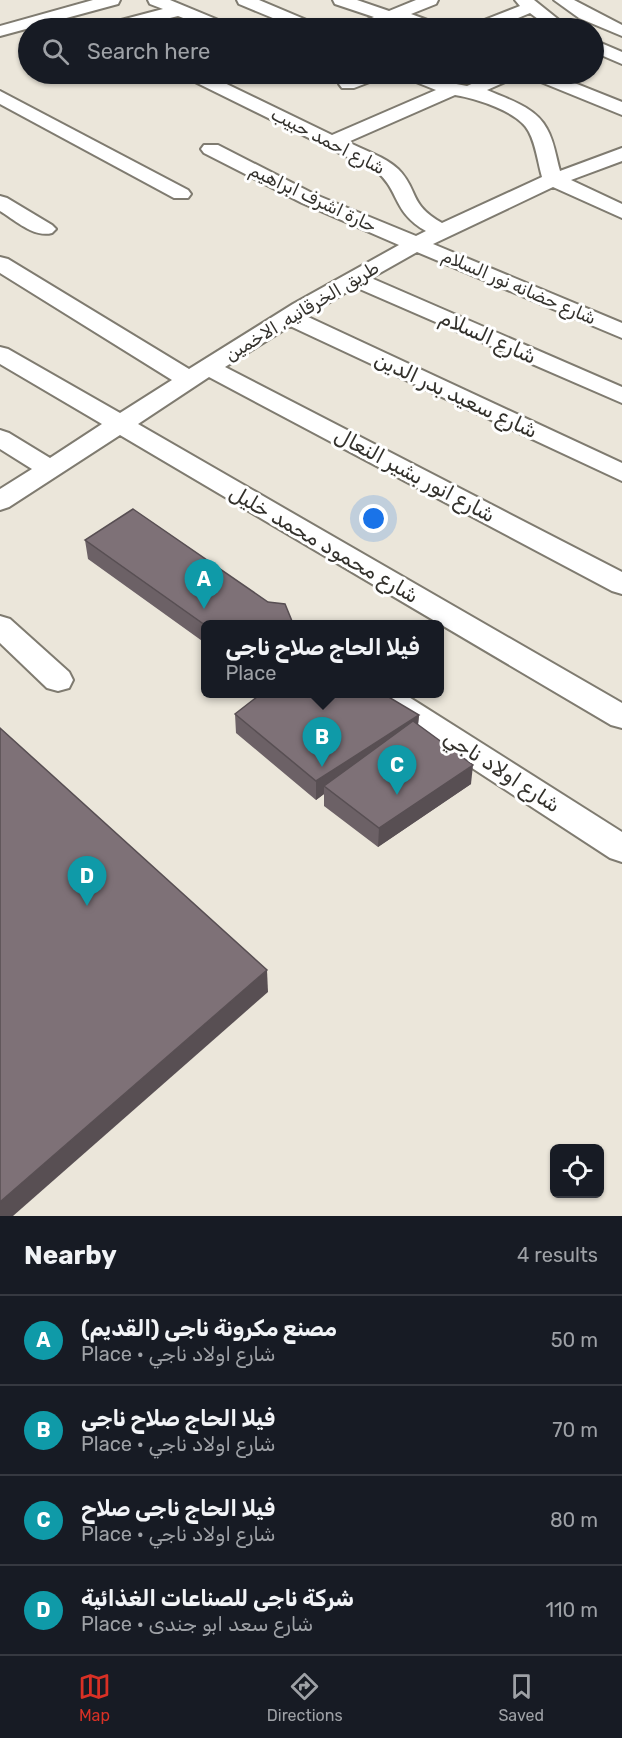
<!DOCTYPE html>
<html lang="en">
<head>
<meta charset="utf-8">
<style>
	body { margin:0; font-family:Rubik,"Noto Sans Arabic",sans-serif; background:#20242c; color:#f1f3f6 }
	.controls { position:absolute; right:18px; bottom:18px; display:grid; overflow:hidden; border-radius:9px; box-shadow:0 2px 4px #0004 }
	.controls button { width:54px; height:54px; display:grid; place-items:center; padding:0; border:0; border-bottom:2px solid #363941; background:#171b24; color:#f1f3f6; font:30px sans-serif }
	.you { position:absolute; left:374px; top:519px; width:21px; height:21px; margin:-15px; border:4px solid #fff; border-radius:50%; background:#1a73e8; box-shadow:0 0 0 9px #1a73e833 }
	.badge { display:grid; place-items:center; width:39px; height:39px; border-radius:50%; background:#d93025; color:#fff; font-size:20px; font-weight:700 }
	.pin { position:absolute; translate:-50% -50px; filter:drop-shadow(0 2px 3px #0008) }
	.pin::after { content:''; position:absolute; top:32px; width:21px; height:18px; background:inherit; clip-path:polygon(0 0,100% 0,50% 100%) }
	.popup { position:absolute; left:201px; top:620px; width:243px; height:78px; box-sizing:border-box; display:grid; place-content:center; border-radius:9px; background:#171b24; filter:drop-shadow(0 2px 4px #0005); font-size:20px; white-space:nowrap; color:#9ea1a6 }
	.popup b { font-size:22px; color:#f1f3f6 }
	.popup::after { content:''; position:absolute; left:50%; top:100%; margin-left:-12px; border:12px solid transparent; border-top-color:#171b24 }
	.list { margin:0; padding:0; list-style:none }
	h2 { display:flex; justify-content:space-between; align-items:center; height:78px; margin:0; padding:0 24px; font-size:26px }
	h2 small { font-size:20px; font-weight:400; color:#9ea1a6 }
	.list li { display:grid; grid-template-columns:39px 1fr auto; gap:18px; align-items:center; box-sizing:border-box; height:90px; padding:0 24px; border-top:2px solid #363941 }
	.list b { display:block; font-size:22px; white-space:nowrap }
	.list p { margin:0; font-size:20px; white-space:nowrap; color:#9ea1a6 }
	.list em { font-size:20px; font-style:normal; color:#9ea1a6 }
	.icon { flex:none; width:33px; height:33px; fill:none; stroke:currentColor; stroke-width:2; stroke-linecap:round; stroke-linejoin:round }
	.map { position:relative; flex:none; width:622px; height:1216px; overflow:hidden }
	.search { position:absolute; background:#171b24; box-shadow:0 2px 4px #0004; left:18px; right:18px; top:18px; height:66px; display:flex; align-items:center; gap:15px; box-sizing:border-box; padding:0 21px; border-radius:33px; color:#9ea1a6; font-size:22px }
	.sheet { height:438px; background:#171b24 }
	nav { display:flex; justify-content:space-around; align-items:center; box-sizing:border-box; height:84px; border-top:2px solid #363941; background:#171b24; font-size:16px; color:#9ea1a6 }
	nav a { display:grid; justify-items:center; gap:3px }
	nav .on { color:#d93025 }
	.map>svg:first-child { display:block }
	.lines { fill:none; stroke-linecap:round; stroke-linejoin:round }
	.street-casing { stroke:#7f7b70; stroke-width:4 }
	.street { fill:#fff; fill-rule:evenodd }
	.wall { fill:#6c6166 }
	.shaded-wall { fill:#584f53 }
	.building { fill:#7e7177; stroke:#584f53; stroke-width:1.5 }
	.labels { text-anchor:middle; stroke-width:6; stroke-linejoin:round; paint-order:stroke }
	.far-street-label { font-size:18px; fill:#33312c; stroke:#fff }
	.street-label { font-size:21px; fill:#33312c; stroke:#fff }
</style>
</head>
<body>
<div class="map">
<svg width="622" height="1216" viewBox="0 0 622 1216">
	<rect width="100%" height="100%" fill="#ebe6da"/>
	<g class="lines">
		<g class="street-casing">
			<g id="street">
				<path d="M93,0H120L118,4L0,36V26Z"/>
				<path d="M148,0H170L228,24L231,28H209L178,16L130,28H103L106,24L163,9L150,4Z"/>
				<path d="M237,0H259L316,24L319,28H297L239,4Z"/>
				<path d="M333,0H357L389,11L416,0H438L436,4L411,14L438,24L441,28H418L397,20L377,28H355L357,24L374,17L335,4Z"/>
				<path d="M515,0H534L569,28H550L530,13L494,28H471L474,24L520,6Z"/>
				<path d="M554,0H574L622,25V36L579,18Z"/>
				<path d="M594,40L622,52V64L594,52Z"/>
				<path d="M184,74H206L332,135L436,90L406,78L403,74H427L451,83L467,86L494,74H517L514,78L487,90C507,99 536,107 547,129C554,141 556,157 560,171L622,148V161L571,180L622,204V218L553,187L433,244L622,323V338L417,252L371,278L622,387V403L355,287L306,316L622,463V481L290,326L225,367L622,572V594L612,591L209,377L138,424L622,703V728L611,725L120,435L9,507L0,510V489L32,469L0,449V430L9,433L50,458L102,424L0,364V347L8,349L120,413L172,380L0,273V257L8,259L189,369L293,304L399,245L302,203L204,153L201,149L204,145H218L316,195L416,236L426,231C392,212 400,190 376,171L187,78ZM455,95C475,98 520,112 529,132C536,145 538,163 542,177L442,223C408,204 419,190 398,169C385,157 364,150 348,142Z"/>
				<path d="M359,74H383L380,78L354,88H342L339,84L342,80Z"/>
				<path d="M528,74H552L622,102V115L531,78Z"/>
				<path d="M0,91L188,190L191,194L188,198H174L0,104Z"/>
				<path d="M0,196L7,198L52,225L56,229L52,233C34,238 15,220 0,211Z"/>
				<path d="M0,616L10,619L69,672L73,680L69,688L58,691L47,688L0,643Z"/>
				<path d="M367,694H404L622,832V862L610,858L371,702Z"/>
			</g>
		</g>
		<use href="#street" class="street"/>
	</g>
	<g class="wall">
		<path d="M85,540L292,621L312,624H205V643L88,559Z"/>
		<path d="M386,696L419,715L418,725L471,784L378,847L324,806V794L316,800L236,733L235,714Z"/>
	</g>
	<g class="shaded-wall">
		<path d="M419,715L417,734L324,786V794L316,800V781Z"/>
		<path d="M473,765L471,784L378,847L379,828Z"/>
		<path d="M267,970L268,992L13,1216H0V1202Z"/>
	</g>
	<g class="building">
		<path d="M133,509L268,602L285,604L292,621H312L305,624L205,625L85,540Z"/>
		<path d="M262,693H382L419,715L316,781L235,714Z"/>
		<path d="M413,721L473,765L379,828L324,786Z"/>
		<path d="M0,728L267,970L0,1202Z"/>
	</g>
	<g class="labels">
		<g class="far-street-label">
			<text transform="translate(328 141) rotate(27)" y="6">شارع احمد حبيب</text>
			<text transform="translate(313 198) rotate(25)" y="6">حارة اشرف ابراهيم</text>
			<text transform="translate(519 287) rotate(23)" y="6">شارع حضانه نور السلام</text>
			<text transform="translate(302 311) rotate(-31)" y="6">طريق الخرقانيه, الاخمين</text>
		</g>
		<g class="street-label">
			<text transform="translate(488 337) rotate(24)" y="7">شارع السلام</text>
			<text transform="translate(456 395) rotate(25)" y="7">شارع سعيد بدر الدين</text>
			<text transform="translate(415 475) rotate(28)" y="7">شارع انور بشير النعال</text>
			<text transform="translate(324 544) rotate(30)" y="7">شارع محمود محمد خليل</text>
			<text transform="translate(502 771) rotate(33)" y="7">شارع اولاد ناجي</text>
		</g>
	</g>
</svg>
<div class="controls">
<button><svg class="icon" aria-label="locate" viewBox="0 0 24 24"><circle cx="12" cy="12" r="6"/><path d="M12 2v4M12 18v4M2 12h4M18 12h4"/></svg></button>
</div>
<div class="you"></div>
<div class="pin badge" style="left:204px;top:609px;background:#0f9aa8">A</div>
<div class="pin badge" style="left:322px;top:767px;background:#0f9aa8">B</div>
<div class="popup"><b>فيلا الحاج صلاح ناجى</b>Place</div>
<div class="pin badge" style="left:397px;top:795px;background:#0f9aa8">C</div>
<div class="pin badge" style="left:87px;top:906px;background:#0f9aa8">D</div>
<div class="search"><svg class="icon" aria-label="search" viewBox="0 0 24 24"><circle cx="10" cy="10" r="6"/><path d="M15 15l6 6"/></svg>Search here</div>
</div>
<section class="sheet">
<h2>Nearby<small>4 results</small></h2>
<ul class="list">
<li><span class="badge" style="background:#0f9aa8">A</span><div><b>مصنع مكرونة ناجى (القديم)</b><p>Place · شارع اولاد ناجي</p></div><em>50 m</em></li>
<li><span class="badge" style="background:#0f9aa8">B</span><div><b>فيلا الحاج صلاح ناجى</b><p>Place · شارع اولاد ناجي</p></div><em>70 m</em></li>
<li><span class="badge" style="background:#0f9aa8">C</span><div><b>فيلا الحاج ناجى صلاح</b><p>Place · شارع اولاد ناجي</p></div><em>80 m</em></li>
<li><span class="badge" style="background:#0f9aa8">D</span><div><b>شركة ناجى للصناعات الغذائية</b><p>Place · شارع سعد ابو جندى</p></div><em>110 m</em></li>
</ul>
</section>
<nav>
<a class="on"><svg class="icon" aria-label="map" viewBox="0 0 24 24"><path d="M3 6l6-2 6 2 6-2v14l-6 2-6-2-6 2zM9 4v14M15 6v14"/></svg>Map</a>
<a><svg class="icon" aria-label="directions" viewBox="0 0 24 24"><path d="M12 3l9 9-9 9-9-9zM9 14v-3h6M13 9l2 2-2 2"/></svg>Directions</a>
<a><svg class="icon" aria-label="saved" viewBox="0 0 24 24"><path d="M7 4h10v16l-5-4-5 4z"/></svg>Saved</a>
</nav>
</body>
</html>
